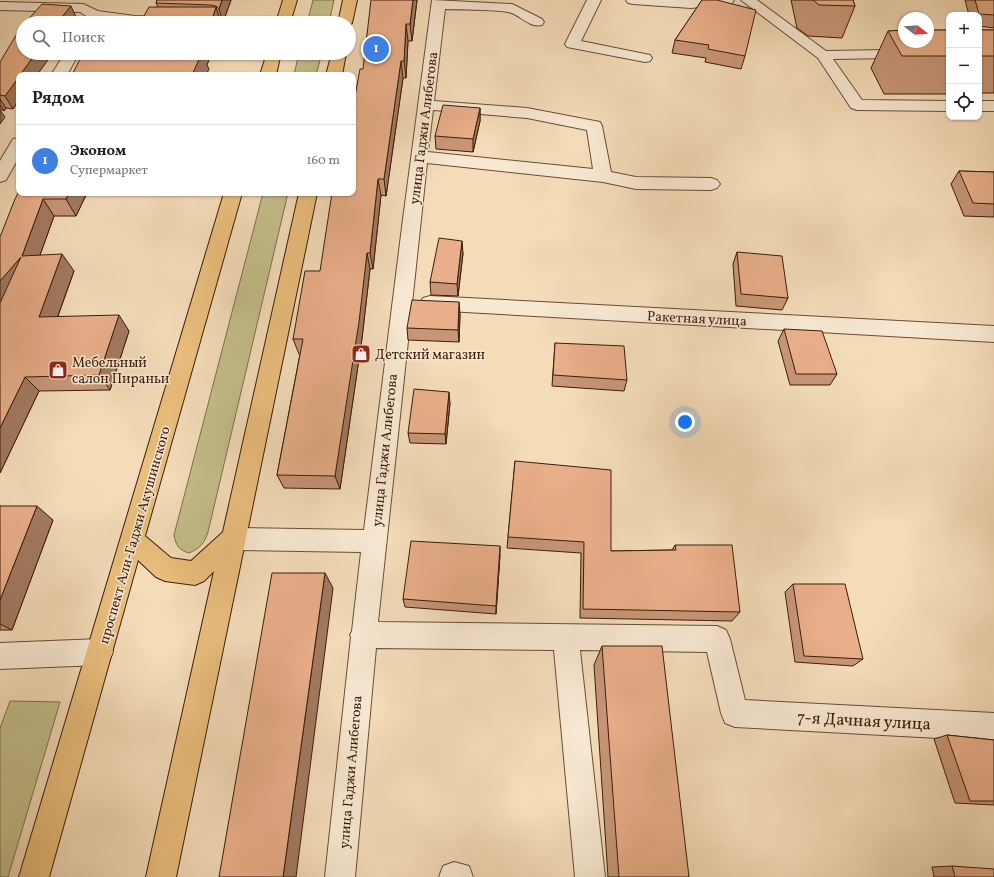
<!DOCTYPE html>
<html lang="ru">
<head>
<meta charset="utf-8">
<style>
	body { margin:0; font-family:Vollkorn,serif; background:#f2f2f2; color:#202124 }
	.controls { position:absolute; right:12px; top:12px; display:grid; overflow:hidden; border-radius:8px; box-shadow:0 1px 3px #0004 }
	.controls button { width:36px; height:36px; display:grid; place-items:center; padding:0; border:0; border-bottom:1px solid #e0e0e0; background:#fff; color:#202124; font:20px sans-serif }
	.compass { position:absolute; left:898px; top:12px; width:36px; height:36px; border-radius:50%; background:#fff; box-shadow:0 1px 3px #0004; rotate:107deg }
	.you { position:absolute; left:685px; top:422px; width:14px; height:14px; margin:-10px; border:3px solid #fff; border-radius:50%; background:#1a73e8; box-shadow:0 0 0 6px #1a73e833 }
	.badge { display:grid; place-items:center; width:26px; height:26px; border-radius:50%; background:#8f2418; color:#fff; font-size:13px; font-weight:700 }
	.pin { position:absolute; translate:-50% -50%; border:2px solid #fff; box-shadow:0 1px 4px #0006 }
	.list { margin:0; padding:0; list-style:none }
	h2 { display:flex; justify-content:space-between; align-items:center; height:52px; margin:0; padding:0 16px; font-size:17px }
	h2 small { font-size:13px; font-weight:400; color:#757577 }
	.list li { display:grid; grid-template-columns:26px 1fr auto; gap:12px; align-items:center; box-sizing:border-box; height:72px; padding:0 16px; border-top:1px solid #e0e0e0 }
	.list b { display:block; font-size:15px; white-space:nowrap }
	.list p { margin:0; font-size:13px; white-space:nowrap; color:#757577 }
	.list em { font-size:13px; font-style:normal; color:#757577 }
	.icon { flex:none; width:22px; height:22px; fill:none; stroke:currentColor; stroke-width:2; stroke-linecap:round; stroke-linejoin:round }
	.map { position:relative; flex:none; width:994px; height:877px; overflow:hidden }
	.search { position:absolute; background:#fff; box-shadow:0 1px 3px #0004; left:16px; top:16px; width:340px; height:44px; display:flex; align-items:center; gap:10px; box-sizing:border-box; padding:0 14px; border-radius:22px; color:#757577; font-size:15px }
	.panel { position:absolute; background:#fff; box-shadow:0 1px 3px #0004; left:16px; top:72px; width:340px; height:124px; border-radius:8px }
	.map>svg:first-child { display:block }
	.green { fill:#c3be8a; stroke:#7e6e4a }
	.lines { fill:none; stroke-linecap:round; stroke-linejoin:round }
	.minor-casing { stroke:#684d36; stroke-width:2 }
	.major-casing { stroke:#3a1d0b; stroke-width:2 }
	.minor { fill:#f8e8d2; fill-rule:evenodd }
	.major { fill:#eabe7c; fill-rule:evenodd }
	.wall { fill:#c89677; stroke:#3a1d0b }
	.shaded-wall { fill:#a37a61; stroke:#3a1d0b }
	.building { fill:#e9af8a; stroke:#3a1d0b }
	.labels { text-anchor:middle; stroke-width:3; stroke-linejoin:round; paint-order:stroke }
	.street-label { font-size:14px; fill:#3a1d0b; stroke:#f8e8d2 }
	.poi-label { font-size:14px; fill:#3a1d0b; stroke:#f8e8d2; text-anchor:start }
	.near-street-label { font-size:17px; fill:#3a1d0b; stroke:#f8e8d2 }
</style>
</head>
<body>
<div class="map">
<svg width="994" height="877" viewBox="0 0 994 877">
	<rect width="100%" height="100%" fill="#f4dcb9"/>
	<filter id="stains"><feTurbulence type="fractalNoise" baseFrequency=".005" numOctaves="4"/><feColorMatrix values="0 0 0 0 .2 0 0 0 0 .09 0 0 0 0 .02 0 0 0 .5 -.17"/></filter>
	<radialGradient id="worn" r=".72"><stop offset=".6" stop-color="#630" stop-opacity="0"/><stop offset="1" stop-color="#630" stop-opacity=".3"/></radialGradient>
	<g class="green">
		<path d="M313,0H334L329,23H307Z"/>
		<path d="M299,53H322L316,75H294Z"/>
		<path d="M263,193H288L208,532C204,544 200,548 189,553C179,550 176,546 174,535Z"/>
		<path d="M10,701L60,702L8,877H0V728Z"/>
	</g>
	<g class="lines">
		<g class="minor-casing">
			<g id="minor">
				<path d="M432,0L512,4L542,19L544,22L542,25C528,28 520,14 508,12C490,9 463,10 445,9L434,101L527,108L600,122L602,126L611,172L636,177L711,178L717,180L720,184L717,188L711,190L636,189L603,182L427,163L378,622L717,626L726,630L730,639L745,700L994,713V741L735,727L725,723L721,713L707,652L580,650L605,877H575L554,650L376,648L355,877H325L351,637L350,635L352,631L361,552L233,550L225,547L221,539L225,531L233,528L364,530L403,219ZM433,110L527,118L587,130L593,169L428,152Z"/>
				<path d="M587,0H601L581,41L650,55L652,58L650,61L645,62L567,47L565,44Z"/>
				<path d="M626,0H734L732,3L727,4L691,8L633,4L628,3Z"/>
				<path d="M741,0H757L826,51L949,49V57L833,59L862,100L949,101V111L857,110L851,108L818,58Z"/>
				<path d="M0,2L83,4L98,11L135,16L215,19L220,20L222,23H125L98,20L96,23H82L86,16L80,12L0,10Z"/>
				<path d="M65,53H79L67,75H51Z"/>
				<rect x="979" y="101" width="15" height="10"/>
				<path d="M19,138V157L6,180L0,182V161L13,139Z"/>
				<path d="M430,296L994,326V342L430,310L423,308L420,303L423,298Z"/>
				<path d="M100,639L109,643L113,652L109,661L100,665L0,669V643Z"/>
				<path d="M454,862L469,866L473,877H439L443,866Z"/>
			</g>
		</g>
		<g class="major-casing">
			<g id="major">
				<path d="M283,0H297L290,23H276Z"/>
				<path d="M343,0H357L352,23L349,26V23H338Z"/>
				<path d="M267,53H281L276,75H260Z"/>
				<path d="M332,53H346L342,75H326Z"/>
				<path d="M224,193H242L145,536L171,558L191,561L223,532L299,193H317L176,877H146L214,571L204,581L195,585L165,581L156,577L138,560L49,877H19Z"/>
			</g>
		</g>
		<use href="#minor" class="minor"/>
		<use href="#major" class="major"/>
	</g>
	<g class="wall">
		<path d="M157,0H231L223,22L220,18L221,23H140L158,7L156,3Z"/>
		<path d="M417,0L412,41H408L406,78H403L386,196L381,195L373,269H370L362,338L340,489L284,488L277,475L300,354H299L293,339L320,271L353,193L363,69Z"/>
		<path d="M702,0L745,56L741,69L705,62L706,58L672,53L675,40Z"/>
		<path d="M791,0H853L855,6L842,38L808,36L797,28Z"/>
		<path d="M965,0H994V28L979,26V15H969Z"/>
		<path d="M949,30V94H884L871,68L888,31Z"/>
		<rect x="979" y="30" width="15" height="63"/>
		<path d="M0,62L19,75V100L13,109L6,108L4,111L0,109Z"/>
		<path d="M480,108V121L473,152L436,149L435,136Z"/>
		<path d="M959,171L994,172V217L964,216L951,184Z"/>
		<path d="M19,191L87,193L76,216H54L40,255L74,271L58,316L129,331L110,390L39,391L0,473Z"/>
		<path d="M737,252L788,298L782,310L736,306L733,264Z"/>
		<path d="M463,253L458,296L431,295L430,282Z"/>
		<path d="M460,314L459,342L408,340L407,328Z"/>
		<path d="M784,329L837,374L830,385H790L778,341Z"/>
		<path d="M555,343L627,380L624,391L552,386Z"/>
		<path d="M450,403L446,444L410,443L408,433Z"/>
		<path d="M515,461L611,551L672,550L675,545L740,612L732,621L580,618L581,553L507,548L508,537Z"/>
		<path d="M0,506L53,520L12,630H0Z"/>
		<path d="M500,555L496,614L405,607L403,599Z"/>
		<path d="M793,584L863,659L853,666L795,662L785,592Z"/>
		<path d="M602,646L689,877H608L594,665Z"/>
		<path d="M947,735L994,740V805L955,803L934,739Z"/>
		<path d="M952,866L994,877H934L932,867Z"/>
	</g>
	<g class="shaded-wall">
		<path d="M222,0H231L223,22L219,9Z"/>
		<path d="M413,0H417L412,41L410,24Z"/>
		<path d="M71,6L77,19L74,23H57Z"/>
		<path d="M216,7L221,23H211Z"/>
		<path d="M406,24L408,41L406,78L404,61Z"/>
		<path d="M36,53H53L37,75H20Z"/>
		<path d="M200,53H212L207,65L209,69L206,75H192Z"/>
		<path d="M401,61L403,78L386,196L384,179Z"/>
		<path d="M19,77V100L13,109L5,96Z"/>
		<path d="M0,99L6,108L4,111L0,105Z"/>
		<path d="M480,108V121L473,152V139Z"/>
		<path d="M0,110L5,117L0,124Z"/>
		<path d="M378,179L381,195L373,269L370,253Z"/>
		<path d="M69,193H87L76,216L66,199Z"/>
		<path d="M43,199L54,216L34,272L22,256Z"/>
		<path d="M462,241L463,253L458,296L457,284Z"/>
		<path d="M367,253L370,269L362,338L340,489L335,476Z"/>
		<path d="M62,254L74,271L52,332L39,317Z"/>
		<path d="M21,257L0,313V281Z"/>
		<path d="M459,302L460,314L459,342L458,330Z"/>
		<path d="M119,315L129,331L110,390L99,375Z"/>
		<path d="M25,377L39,391L0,473V428Z"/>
		<path d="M449,392L450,403L446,444L445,434Z"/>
		<path d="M37,506L53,520L12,630L0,624V600Z"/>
		<path d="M500,546V555L496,614V606Z"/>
		<path d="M325,573L333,588L296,877H283Z"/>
	</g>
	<g class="building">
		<path d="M157,0H222L219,9L216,6L211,5L156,3Z"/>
		<path d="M371,0H413L410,24H406L404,61H401L384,179H378L370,253H367L359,322L335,476L277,475L303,339H293L305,271H320L332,193H353V107L360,69H363Z"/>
		<path d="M702,0H717L756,10L745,56L708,49L709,45L675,40Z"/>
		<path d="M813,0H853L855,6L819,5Z"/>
		<path d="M975,0H994V15L979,14Z"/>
		<path d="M42,4L71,6L57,23H25Z"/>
		<path d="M149,7H216L211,23H140Z"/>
		<path d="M23,26V53H36L20,75H19V77L5,96L0,95V62L18,32Z"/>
		<path d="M904,30V42H928V30H949V56H902L888,31Z"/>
		<rect x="979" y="30" width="15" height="26"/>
		<path d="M83,53H202L192,75H72Z"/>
		<path d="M443,105L480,108L473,139L435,136Z"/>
		<path d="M959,171L994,172V204L973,203Z"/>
		<path d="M19,191V193H69L66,199H43L22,256L62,254L39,317L119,315L99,375L25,377L0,428V303L21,257L0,281V237L15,199Z"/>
		<path d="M439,238L462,241L457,284L430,282Z"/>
		<path d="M737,252L782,256L788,298L741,294Z"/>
		<path d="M412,300L459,302L458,330L407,328Z"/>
		<path d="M784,329L822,331L837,374H796Z"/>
		<path d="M555,343L624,346L627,380L553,375Z"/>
		<path d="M414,389L449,392L445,434L408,433Z"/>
		<path d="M515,461L611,470V551L676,550L675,545H732L740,612L583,609L584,542L508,537Z"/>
		<path d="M0,506H37L0,600Z"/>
		<path d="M411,541L500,546L496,606L403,599Z"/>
		<path d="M272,573H325L283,877H219Z"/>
		<path d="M793,584H845L863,659L804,656Z"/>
		<path d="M602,646H662L689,877H619Z"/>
		<path d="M947,735L994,740V801H970Z"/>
		<path d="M952,866L994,869V877H955Z"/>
	</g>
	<defs>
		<g id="shop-square" transform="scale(1)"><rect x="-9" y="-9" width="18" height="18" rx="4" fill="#8f2418" stroke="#f8e8d2"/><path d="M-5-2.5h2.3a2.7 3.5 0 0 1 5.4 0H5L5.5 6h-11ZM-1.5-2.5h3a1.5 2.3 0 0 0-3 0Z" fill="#fff"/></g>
	</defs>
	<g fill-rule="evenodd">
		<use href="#shop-square" x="361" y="354"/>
		<use href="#shop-square" x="58" y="370"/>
	</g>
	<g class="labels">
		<g class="street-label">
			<text transform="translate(423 128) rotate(-83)" y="5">улица Гаджи Алибегова</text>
			<text transform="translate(697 318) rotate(3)" y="5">Ракетная улица</text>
			<text transform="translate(384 450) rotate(-84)" y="5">улица Гаджи Алибегова</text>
			<text transform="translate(134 535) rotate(-74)" y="5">проспект Али-Гаджи Акушинского</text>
			<text transform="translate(350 772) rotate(-85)" y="5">улица Гаджи Алибегова</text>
		</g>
		<g class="poi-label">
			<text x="375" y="359">Детский магазин</text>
			<text x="72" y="367">Мебельный<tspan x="72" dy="16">салон Пираньи</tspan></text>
		</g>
		<g class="near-street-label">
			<text transform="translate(864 720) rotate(3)" y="6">7-я Дачная улица</text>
		</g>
	</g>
	<rect width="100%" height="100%" filter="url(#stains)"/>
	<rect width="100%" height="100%" fill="url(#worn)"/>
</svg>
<div class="controls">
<button>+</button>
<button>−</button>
<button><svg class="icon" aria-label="locate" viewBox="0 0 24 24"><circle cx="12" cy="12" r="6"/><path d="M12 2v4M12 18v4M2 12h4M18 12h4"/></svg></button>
</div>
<svg class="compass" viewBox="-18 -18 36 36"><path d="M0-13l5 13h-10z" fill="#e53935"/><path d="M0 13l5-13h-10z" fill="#757577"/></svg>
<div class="you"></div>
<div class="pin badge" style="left:376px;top:49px;background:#3f7fe0">1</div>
<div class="search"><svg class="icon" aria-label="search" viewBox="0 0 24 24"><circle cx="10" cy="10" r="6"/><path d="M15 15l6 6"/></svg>Поиск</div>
<section class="panel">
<h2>Рядом<small></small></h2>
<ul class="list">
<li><span class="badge" style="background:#3f7fe0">1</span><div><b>Эконом</b><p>Супермаркет</p></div><em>160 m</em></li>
</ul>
</section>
</div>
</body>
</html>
